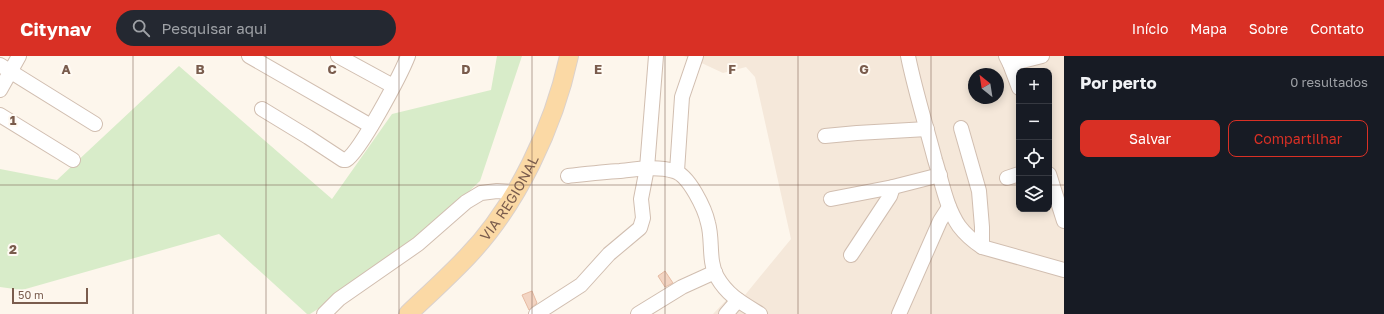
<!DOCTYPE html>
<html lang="pt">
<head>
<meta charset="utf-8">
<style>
	body { margin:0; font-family:"Golos Text",sans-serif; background:#242831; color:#f1f3f6 }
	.controls { position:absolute; right:12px; top:12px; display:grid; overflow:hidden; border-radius:8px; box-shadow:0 2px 10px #0003 }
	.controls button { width:36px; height:36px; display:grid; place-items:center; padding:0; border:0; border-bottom:1px solid #363941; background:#171b24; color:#f1f3f6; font:20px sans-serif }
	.compass { position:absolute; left:968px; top:12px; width:36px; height:36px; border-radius:50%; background:#171b24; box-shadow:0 2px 10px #0003; rotate:330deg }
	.scale { position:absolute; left:12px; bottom:10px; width:76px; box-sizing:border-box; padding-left:4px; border:2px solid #7a5c4d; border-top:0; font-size:11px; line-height:14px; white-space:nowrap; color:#7a5c4d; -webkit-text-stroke:3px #fffaf3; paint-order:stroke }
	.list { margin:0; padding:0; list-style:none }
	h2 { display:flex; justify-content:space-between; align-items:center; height:52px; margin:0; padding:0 16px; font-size:17px }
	h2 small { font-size:13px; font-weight:400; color:#9ea1a6 }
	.actions { display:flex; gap:8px; padding:12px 16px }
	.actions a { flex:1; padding:9px 0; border:1px solid #d93025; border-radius:8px; text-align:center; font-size:14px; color:#d93025 }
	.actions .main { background:#d93025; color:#fff }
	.icon { flex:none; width:22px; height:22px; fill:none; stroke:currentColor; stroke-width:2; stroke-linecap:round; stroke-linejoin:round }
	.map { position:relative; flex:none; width:1064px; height:258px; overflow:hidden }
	header { display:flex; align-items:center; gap:24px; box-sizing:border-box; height:56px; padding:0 20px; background:#d93025; color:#fff }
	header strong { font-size:19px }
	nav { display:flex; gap:22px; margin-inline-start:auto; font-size:14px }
	.search { width:280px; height:36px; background:#242831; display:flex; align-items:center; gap:10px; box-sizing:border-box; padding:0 14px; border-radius:22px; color:#9ea1a6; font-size:15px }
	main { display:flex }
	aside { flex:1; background:#171b24 }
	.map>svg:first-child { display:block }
	.residential { fill:#f5e8da; fill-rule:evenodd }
	.green { fill:#d8ecc9 }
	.building { fill:#f3d5c3; stroke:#e6bba3 }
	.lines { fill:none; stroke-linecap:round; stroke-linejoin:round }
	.minor-casing { stroke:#d1beb0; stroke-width:16 }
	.major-casing { stroke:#dad1cd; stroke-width:20 }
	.minor { stroke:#fff; stroke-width:14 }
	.major { stroke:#fbd9a5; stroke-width:18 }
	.grid { fill:none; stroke:#7a5c4d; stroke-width:1; stroke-opacity:0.55 }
	.labels { text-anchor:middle; stroke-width:4; stroke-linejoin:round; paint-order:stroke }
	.street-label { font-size:14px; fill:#7a5c4d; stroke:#fffaf3 }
	.grid-label { font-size:13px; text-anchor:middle; font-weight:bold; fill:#7a5c4d; stroke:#fffaf3; stroke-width:4; stroke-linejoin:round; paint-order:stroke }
</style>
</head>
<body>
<header>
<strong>Citynav</strong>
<div class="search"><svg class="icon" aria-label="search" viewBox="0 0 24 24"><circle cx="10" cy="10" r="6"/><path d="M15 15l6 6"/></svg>Pesquisar aqui</div>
<nav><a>Início</a><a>Mapa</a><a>Sobre</a><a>Contato</a></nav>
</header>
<main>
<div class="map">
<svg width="1064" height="258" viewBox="0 0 1064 258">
	<rect width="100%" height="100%" fill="#fdf6ec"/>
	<path class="residential" d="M683,0H1064V258H713L736,234L745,239L791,183L755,21L746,11L723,17L693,3ZM1019,15H1049V153H1019ZM974,18H998V42H974Z"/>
	<path class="green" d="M497,0H522L480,125L397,203L310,258H307L219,178L22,234L0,231V113L57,124L179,10L332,143L392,58L491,34Z"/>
	<g class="building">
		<path d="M665,215L673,227L665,231L658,220Z"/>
		<path d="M532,235L537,247L529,254L522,239Z"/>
	</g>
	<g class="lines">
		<g class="minor-casing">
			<g id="minor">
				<path d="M249,0L371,70"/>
				<path d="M338,0L393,30"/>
				<path d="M908,0C915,35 926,69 935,104C942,126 946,151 959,170C965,178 973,185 982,191L1064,214"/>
				<path d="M1006,0L1010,8L1019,32"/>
				<path d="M1010,8L1042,0"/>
				<path d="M0,9L95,68"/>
				<path d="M0,34L19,0"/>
				<path d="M262,53L308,81L343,104H346C360,96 401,18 408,0"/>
				<path d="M0,59L73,104"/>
				<path d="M961,72L979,135L982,171V191"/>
				<path d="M825,80L857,77L927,73"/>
				<path d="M677,115L682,41L696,0"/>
				<path d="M1049,118L1064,165"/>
				<path d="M568,120C586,118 603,116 620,115C638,113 657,110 674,115C689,119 705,153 708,167C713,184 708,205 717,221C728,240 742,247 760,258"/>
				<path d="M1007,122L1019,118"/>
				<path d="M831,143L893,131L940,119"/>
				<path d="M851,199L890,140L893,131"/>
				<path d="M324,258L339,243L418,188L466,146L481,137L497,135L514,136"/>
				<path d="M536,258L581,229L609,198L640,172L643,162L641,143L647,112L656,0"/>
				<path d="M638,258L682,231L715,216"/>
				<path d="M726,258L738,244"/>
				<path d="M899,258L940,165L949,151"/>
			</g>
		</g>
		<g class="major-casing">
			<g id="major">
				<path id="s1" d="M408,258C428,239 448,221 467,201C517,149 554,70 569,0"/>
			</g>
		</g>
		<use href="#minor" class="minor"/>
		<use href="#major" class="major"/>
	</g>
	<path class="grid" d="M133,0V258M266,0V258M399,0V258M532,0V258M665,0V258M798,0V258M931,0V258M0,129H1019M1049,129H1064"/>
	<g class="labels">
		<g class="street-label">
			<text dy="5" stroke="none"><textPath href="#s1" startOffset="155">VIA REGIONAL</textPath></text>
		</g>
	</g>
	<g class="grid-label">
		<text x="66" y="18">A</text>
		<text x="200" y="18">B</text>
		<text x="332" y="18">C</text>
		<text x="466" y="18">D</text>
		<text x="598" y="18">E</text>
		<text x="732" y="18">F</text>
		<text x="864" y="18">G</text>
		<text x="13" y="69">1</text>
		<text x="13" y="198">2</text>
	</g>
</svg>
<div class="controls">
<button>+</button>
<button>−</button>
<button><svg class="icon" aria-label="locate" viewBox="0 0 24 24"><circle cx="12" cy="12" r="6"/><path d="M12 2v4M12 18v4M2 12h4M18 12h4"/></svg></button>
<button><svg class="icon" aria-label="layers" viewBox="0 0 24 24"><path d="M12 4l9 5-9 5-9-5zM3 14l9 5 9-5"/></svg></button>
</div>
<svg class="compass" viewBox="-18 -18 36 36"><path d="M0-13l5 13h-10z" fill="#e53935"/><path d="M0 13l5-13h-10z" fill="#9ea1a6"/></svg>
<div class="scale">50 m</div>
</div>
<aside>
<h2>Por perto<small>0 resultados</small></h2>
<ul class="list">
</ul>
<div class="actions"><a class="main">Salvar</a><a>Compartilhar</a></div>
</aside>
</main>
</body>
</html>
